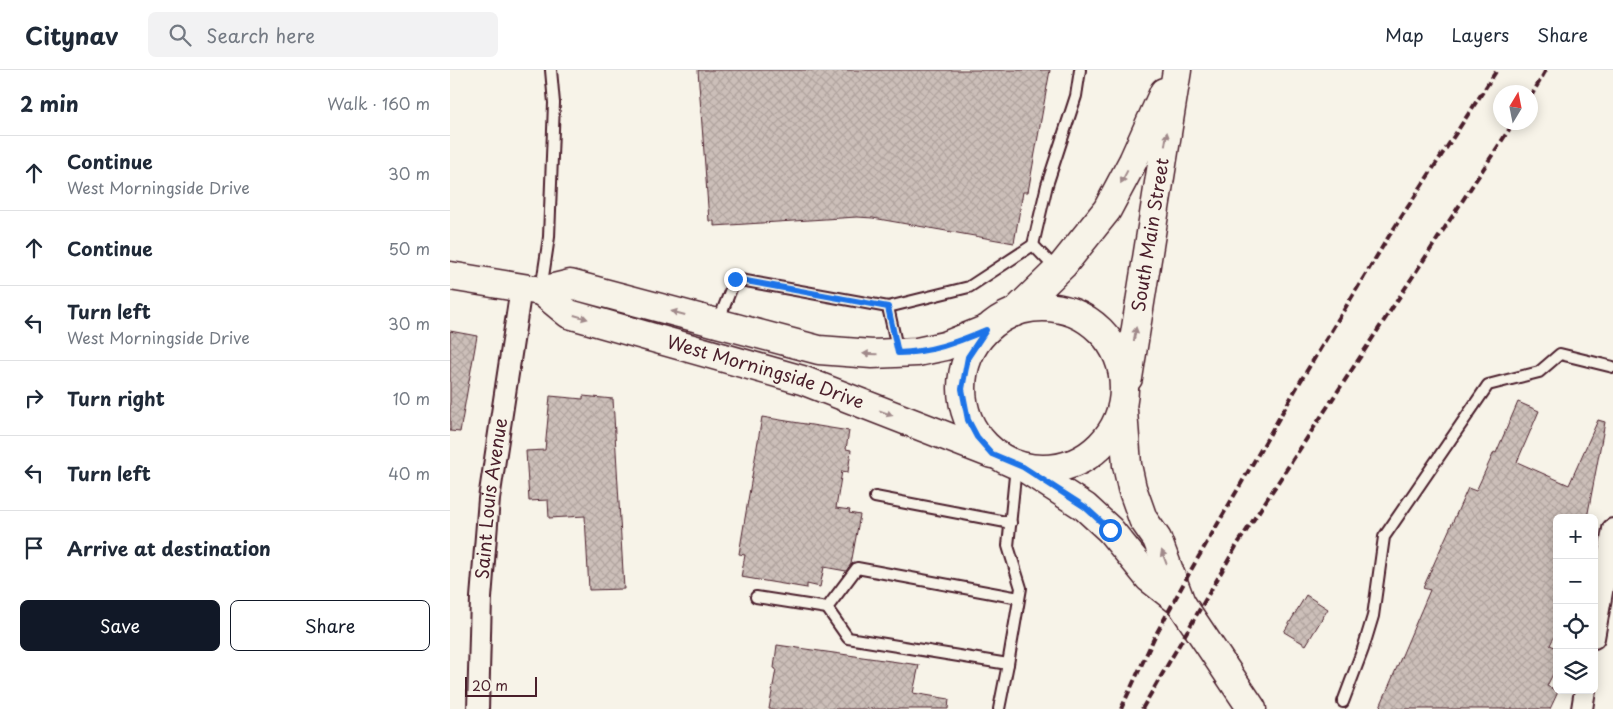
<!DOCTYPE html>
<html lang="en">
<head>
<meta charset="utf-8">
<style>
	body { margin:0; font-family:"Playpen Sans",sans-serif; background:#f2f2f3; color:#1f2937 }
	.controls { position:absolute; right:15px; bottom:15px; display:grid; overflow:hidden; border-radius:8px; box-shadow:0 2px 12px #0003 }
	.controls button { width:45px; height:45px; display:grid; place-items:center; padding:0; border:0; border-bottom:1px solid #e0e1e3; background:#fff; color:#1f2937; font:25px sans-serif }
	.compass { position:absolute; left:1043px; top:15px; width:45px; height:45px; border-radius:50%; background:#fff; box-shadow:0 2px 12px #0003; rotate:10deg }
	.scale { position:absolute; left:15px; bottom:12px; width:72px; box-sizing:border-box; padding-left:5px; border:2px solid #4a1f2b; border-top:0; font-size:14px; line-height:18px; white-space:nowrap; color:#4a1f2b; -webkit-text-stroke:4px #f7f3e8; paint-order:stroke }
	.stop { position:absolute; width:15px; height:15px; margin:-11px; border:4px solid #1a73e8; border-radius:50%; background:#fff }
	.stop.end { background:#1a73e8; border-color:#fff; box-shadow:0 1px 5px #0008 }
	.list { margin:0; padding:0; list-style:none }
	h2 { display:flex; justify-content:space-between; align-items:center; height:65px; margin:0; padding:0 20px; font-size:21px }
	h2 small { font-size:16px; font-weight:400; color:#747a83 }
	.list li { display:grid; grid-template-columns:32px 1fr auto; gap:15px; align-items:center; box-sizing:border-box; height:75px; padding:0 20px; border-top:1px solid #e0e1e3 }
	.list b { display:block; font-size:19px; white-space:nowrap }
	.list p { margin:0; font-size:16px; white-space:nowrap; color:#747a83 }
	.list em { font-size:16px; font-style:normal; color:#747a83 }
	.actions { display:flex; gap:10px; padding:15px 20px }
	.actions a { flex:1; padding:11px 0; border:1px solid #111827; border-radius:8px; text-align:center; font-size:18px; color:#111827 }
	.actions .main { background:#111827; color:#fff }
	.icon { flex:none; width:28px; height:28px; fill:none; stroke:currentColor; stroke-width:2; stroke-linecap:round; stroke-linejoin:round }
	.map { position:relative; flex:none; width:1163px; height:639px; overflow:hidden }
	header { display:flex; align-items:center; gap:30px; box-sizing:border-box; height:70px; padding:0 25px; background:#fff; border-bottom:1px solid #e0e1e3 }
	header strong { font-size:24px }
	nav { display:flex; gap:28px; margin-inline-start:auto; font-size:18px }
	.search { width:350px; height:45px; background:#f2f2f3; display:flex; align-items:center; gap:12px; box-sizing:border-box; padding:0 18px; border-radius:8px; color:#747a83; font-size:19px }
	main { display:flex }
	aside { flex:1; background:#fff }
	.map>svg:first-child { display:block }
	.building { fill:url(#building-cross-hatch); stroke:#4a1f2b }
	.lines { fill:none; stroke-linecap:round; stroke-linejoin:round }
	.lane-casing { stroke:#4a1f2b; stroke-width:14 }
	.street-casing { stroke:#4a1f2b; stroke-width:24 }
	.secondary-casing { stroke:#4a1f2b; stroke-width:31 }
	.lane { stroke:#f7f3e8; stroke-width:10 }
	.street { stroke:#f7f3e8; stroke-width:20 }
	.secondary { stroke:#f7f3e8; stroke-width:28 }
	.rail { stroke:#4a1f2b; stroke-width:4; stroke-dasharray:8 4; stroke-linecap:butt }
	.oneway { fill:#a0898a }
	.route { stroke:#1a73e8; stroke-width:6 }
	.labels { text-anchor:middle; stroke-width:4; stroke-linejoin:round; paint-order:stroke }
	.street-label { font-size:18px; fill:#4a1f2b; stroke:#f7f3e8 }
</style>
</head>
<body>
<header>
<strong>Citynav</strong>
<div class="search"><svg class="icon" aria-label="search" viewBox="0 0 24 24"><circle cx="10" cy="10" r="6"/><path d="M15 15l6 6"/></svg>Search here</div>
<nav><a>Map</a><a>Layers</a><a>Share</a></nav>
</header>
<main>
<aside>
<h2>2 min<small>Walk · 160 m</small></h2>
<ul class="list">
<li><svg class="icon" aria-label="ahead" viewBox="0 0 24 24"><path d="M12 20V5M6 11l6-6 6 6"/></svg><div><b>Continue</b><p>West Morningside Drive</p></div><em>30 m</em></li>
<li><svg class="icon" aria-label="ahead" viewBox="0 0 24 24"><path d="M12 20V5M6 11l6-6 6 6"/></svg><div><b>Continue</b></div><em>50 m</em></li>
<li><svg class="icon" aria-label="left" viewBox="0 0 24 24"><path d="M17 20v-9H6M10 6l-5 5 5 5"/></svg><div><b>Turn left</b><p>West Morningside Drive</p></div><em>30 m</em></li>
<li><svg class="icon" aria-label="right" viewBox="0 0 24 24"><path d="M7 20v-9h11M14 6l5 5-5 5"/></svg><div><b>Turn right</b></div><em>10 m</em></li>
<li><svg class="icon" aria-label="left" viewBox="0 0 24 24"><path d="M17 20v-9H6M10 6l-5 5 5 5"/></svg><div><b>Turn left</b></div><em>40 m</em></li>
<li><svg class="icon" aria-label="arrive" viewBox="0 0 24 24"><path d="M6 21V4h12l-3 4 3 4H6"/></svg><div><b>Arrive at destination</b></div></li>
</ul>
<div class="actions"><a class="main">Save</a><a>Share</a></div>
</aside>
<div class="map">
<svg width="1163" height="639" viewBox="0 0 1163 639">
	<defs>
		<pattern id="building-cross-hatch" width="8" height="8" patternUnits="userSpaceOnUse" patternTransform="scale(1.25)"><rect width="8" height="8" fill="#ccbfb9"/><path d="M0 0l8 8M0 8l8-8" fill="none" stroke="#b1a49f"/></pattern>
	</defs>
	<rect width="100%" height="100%" fill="#f7f3e8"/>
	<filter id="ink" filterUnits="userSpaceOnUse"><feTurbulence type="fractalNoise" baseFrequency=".02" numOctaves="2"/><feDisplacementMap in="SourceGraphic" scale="10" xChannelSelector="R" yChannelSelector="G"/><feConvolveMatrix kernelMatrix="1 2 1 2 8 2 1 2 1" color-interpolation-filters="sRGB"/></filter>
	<g filter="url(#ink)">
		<g class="building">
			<path d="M248,0H600L578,122H573L564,173L423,148L407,147L264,156V151H259Z"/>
			<path d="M0,261L27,266L10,362L0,361Z"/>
			<path d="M100,326L133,329V326L163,329L174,519L139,520L135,446L99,448L98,430L79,431L76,381L95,380Z"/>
			<path d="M1068,332L1089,341L1067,392L1119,415L1148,350L1155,352L1137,448H1107V561L1100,575L1107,578V596L1097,616L1108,622L1100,639H929L980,520L973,518L1018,418L1026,421L1044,382L1046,383Z"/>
			<path d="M312,347L399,361L396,379L401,380L398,402L392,401L386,438L400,440L399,443L410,445L401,494L396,501L374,497L370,517L357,514V518L291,507L295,485L289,484Z"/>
			<path d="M856,525L878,539L856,575L834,562Z"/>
			<path d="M327,575L469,595L463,623L499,629L498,639H319L326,599L324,598Z"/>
		</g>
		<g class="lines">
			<g class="lane-casing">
				<g id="lane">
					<path d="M583,175L597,115L626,26L630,0"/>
					<path d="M91,220L99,167L104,33L101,0"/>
					<path d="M438,237L448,282"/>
					<path d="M268,252L285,209L438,237L519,217L583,175L606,199"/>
					<path d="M566,396L558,476L571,518L558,594L398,568L377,538L407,498L569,528"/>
					<path d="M425,427L561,453"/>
					<path d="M306,527L377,538"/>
					<path d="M893,632L913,579L923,546L934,467L1038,315L1089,302L1110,284L1163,297"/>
					<path d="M549,639L558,594"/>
				</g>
			</g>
			<g class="street-casing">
				<g id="street">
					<path d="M1144,568L1163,459"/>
					<path id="s1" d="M28,639L31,528L39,429L71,218"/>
					<path d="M1132,639L1135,620"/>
				</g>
			</g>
			<g class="secondary-casing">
				<g id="secondary">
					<path d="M0,206L91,221L120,214L369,280L422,284L467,282L495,276L535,260"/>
					<path id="s2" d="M91,221L119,244L352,310L542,384"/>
					<circle cx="593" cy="318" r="81"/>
					<path d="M565,242L613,195L657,140L683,91L714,22"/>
					<path id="s3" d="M678,308L727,0"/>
					<path d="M673,341L677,395L682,418L693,449L707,469L731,533L802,639"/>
					<path d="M573,397L635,437L660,460L699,508L731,533"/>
				</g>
			</g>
			<use href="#lane" class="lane"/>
			<use href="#street" class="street"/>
			<use href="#secondary" class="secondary"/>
			<g class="rail">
				<path d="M1080,28L1096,0"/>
				<path d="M671,639L705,566L741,500L850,312L939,166L1047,0"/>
				<path d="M692,639L787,475L1064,52"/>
			</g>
		</g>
		<defs><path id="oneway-solid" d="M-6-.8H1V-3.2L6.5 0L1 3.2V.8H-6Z" transform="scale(1.25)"/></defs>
		<g class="oneway">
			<use href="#oneway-solid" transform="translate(716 69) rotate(-81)"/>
			<use href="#oneway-solid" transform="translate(674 107) rotate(118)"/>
			<use href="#oneway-solid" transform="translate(228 243) rotate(-165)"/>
			<use href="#oneway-solid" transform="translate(131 247) rotate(16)"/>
			<use href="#oneway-solid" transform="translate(685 264) rotate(-81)"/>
			<use href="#oneway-solid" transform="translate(420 284) rotate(-179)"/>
			<use href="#oneway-solid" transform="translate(436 343) rotate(21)"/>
			<use href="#oneway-solid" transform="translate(714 487) rotate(-110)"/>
		</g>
	</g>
	<g class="lines" filter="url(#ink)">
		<path class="route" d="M285,209L438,237L448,283C481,282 505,273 536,260L518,287L512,319L518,350L527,367L542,384L573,397L635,437L660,460"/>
	</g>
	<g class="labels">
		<g class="street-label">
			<text dy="6" stroke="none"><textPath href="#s3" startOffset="145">South Main Street</textPath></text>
			<text dy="6" stroke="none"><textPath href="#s2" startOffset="241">West Morningside Drive</textPath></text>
			<text dy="6" stroke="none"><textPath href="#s1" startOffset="211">Saint Louis Avenue</textPath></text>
		</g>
	</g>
</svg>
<div class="controls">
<button>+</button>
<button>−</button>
<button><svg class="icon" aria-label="locate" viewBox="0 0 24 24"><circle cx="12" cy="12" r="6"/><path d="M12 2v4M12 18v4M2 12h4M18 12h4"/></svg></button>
<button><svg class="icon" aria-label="layers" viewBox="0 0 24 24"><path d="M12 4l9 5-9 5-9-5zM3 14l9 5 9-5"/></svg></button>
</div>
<svg class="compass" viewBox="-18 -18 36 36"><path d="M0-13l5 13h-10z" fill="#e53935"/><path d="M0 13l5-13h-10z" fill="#747a83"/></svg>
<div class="scale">20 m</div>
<div class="stop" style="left:660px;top:460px"></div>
<div class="stop end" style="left:285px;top:209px"></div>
</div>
</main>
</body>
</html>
